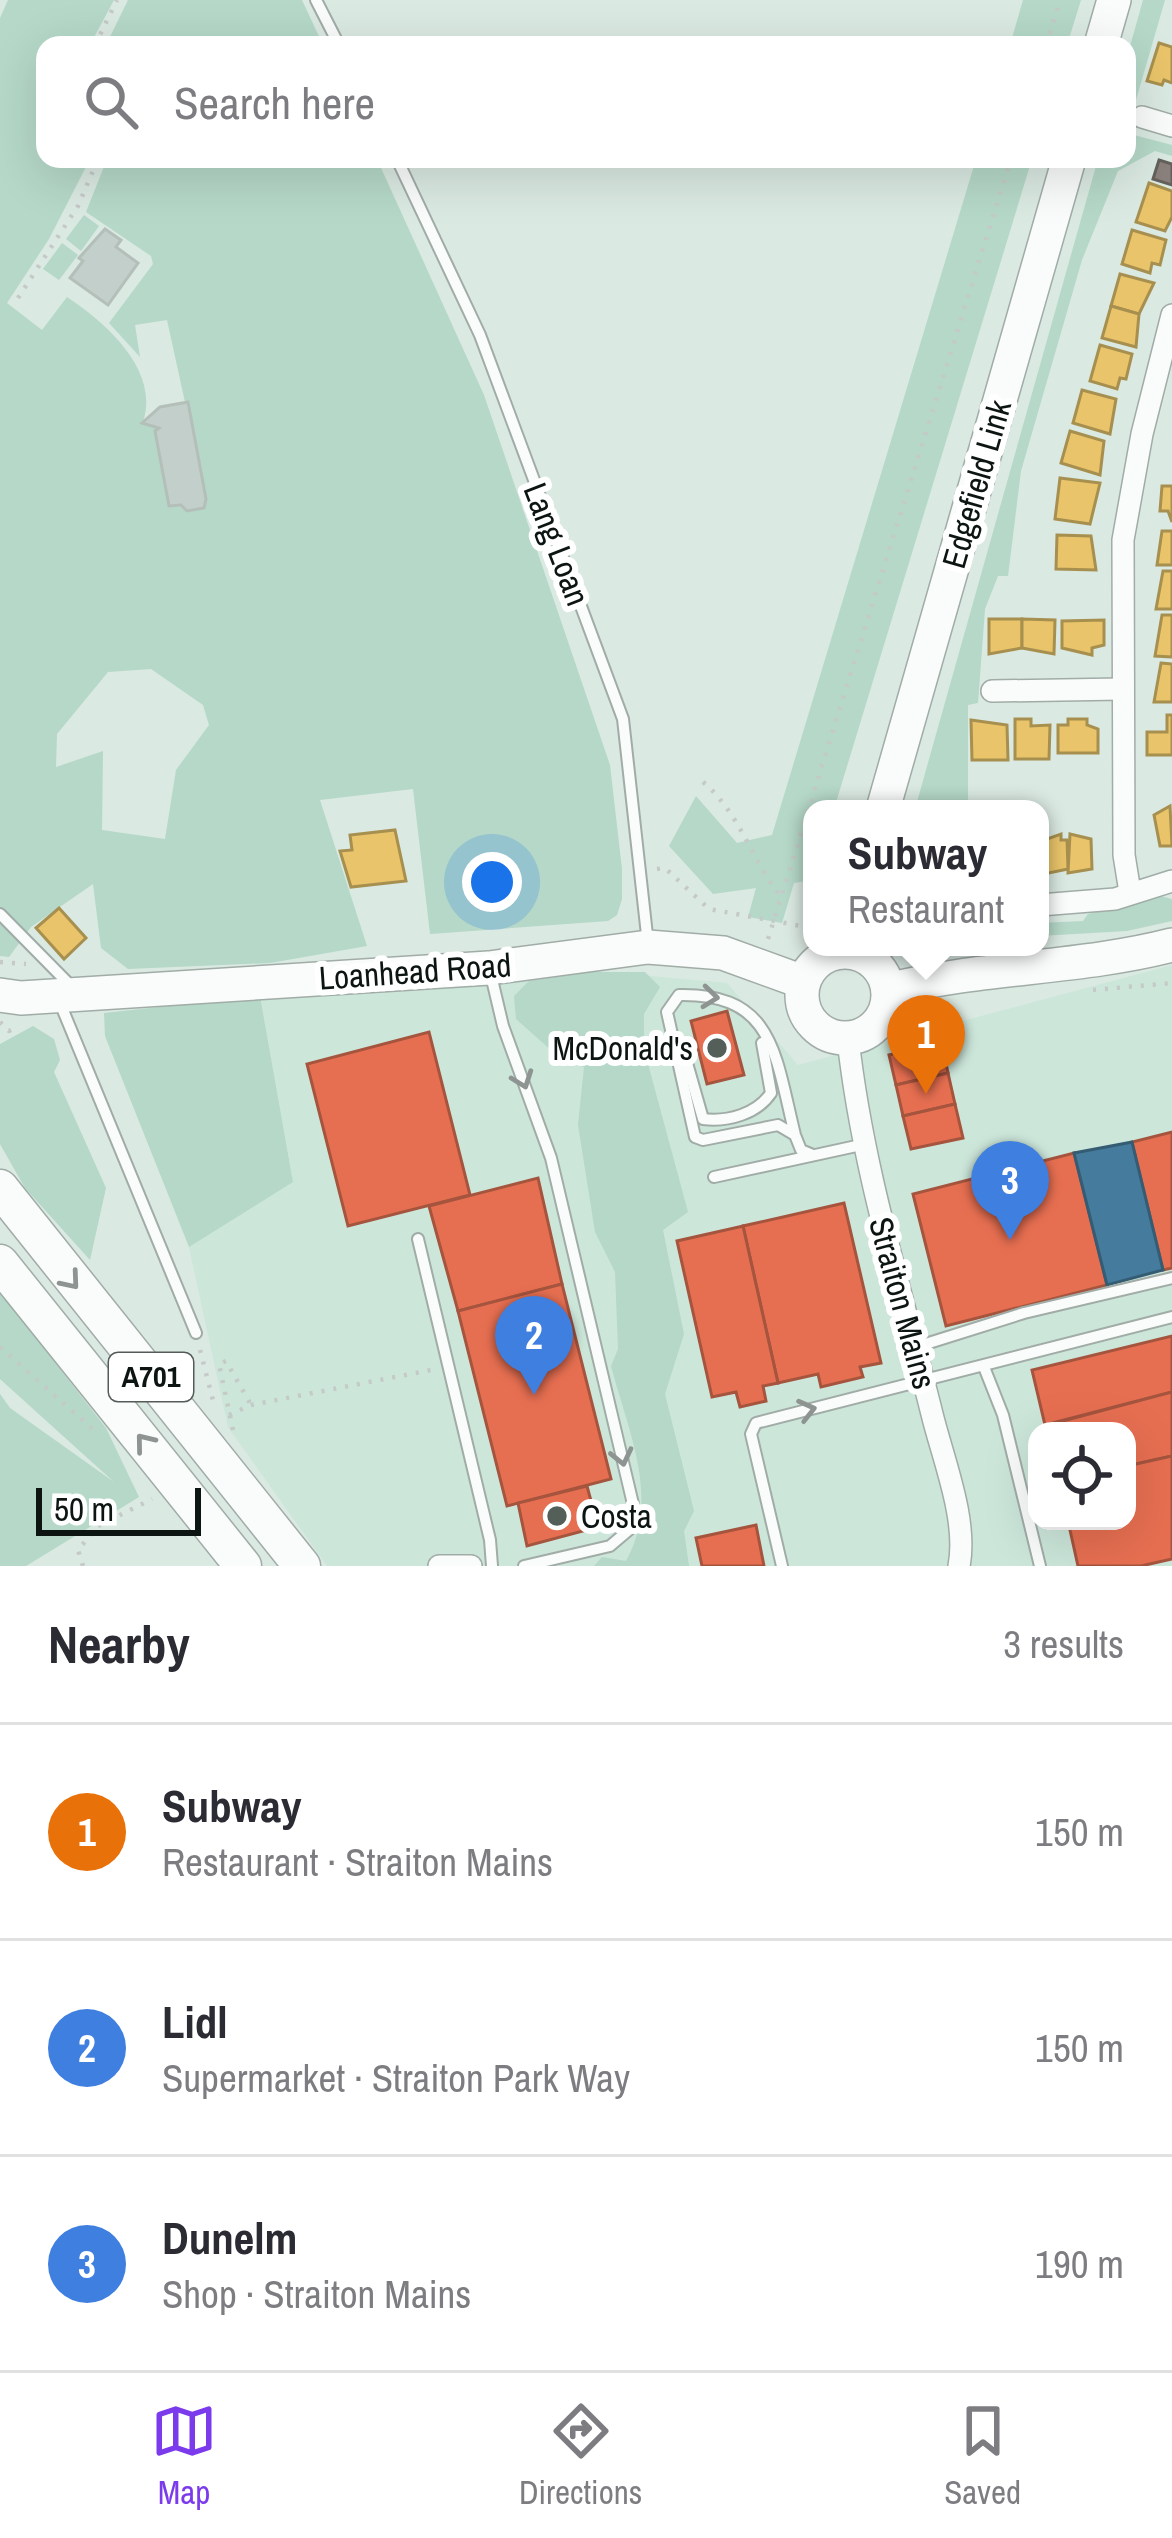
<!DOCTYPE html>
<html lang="en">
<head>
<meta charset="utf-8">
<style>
	body { margin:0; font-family:"Archivo Narrow",sans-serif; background:#f7f7f7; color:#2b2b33 }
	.controls { position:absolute; right:36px; bottom:36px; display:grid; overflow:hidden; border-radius:24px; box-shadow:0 12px 48px #0002 }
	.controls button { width:108px; height:108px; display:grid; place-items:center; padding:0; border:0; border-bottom:3px solid #e1e1e2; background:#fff; color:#2b2b33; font:60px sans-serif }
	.scale { position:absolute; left:36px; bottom:30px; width:165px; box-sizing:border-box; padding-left:12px; border:6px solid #0c1511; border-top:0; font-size:33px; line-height:42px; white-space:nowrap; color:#0c1511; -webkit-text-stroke:9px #fff; paint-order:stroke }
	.you { position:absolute; left:492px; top:882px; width:42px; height:42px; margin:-30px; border:9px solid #fff; border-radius:50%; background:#1a73e8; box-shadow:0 0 0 18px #1a73e833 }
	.badge { display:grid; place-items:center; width:78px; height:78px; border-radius:50%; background:#7c3aed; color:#fff; font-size:39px; font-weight:700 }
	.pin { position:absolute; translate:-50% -99px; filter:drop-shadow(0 3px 6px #0008) }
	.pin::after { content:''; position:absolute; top:63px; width:42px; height:36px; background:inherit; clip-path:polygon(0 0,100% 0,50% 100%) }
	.popup { position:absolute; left:803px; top:800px; width:246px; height:156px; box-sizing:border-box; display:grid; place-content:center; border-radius:24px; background:#fff; filter:drop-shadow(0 3px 9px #0005); font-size:39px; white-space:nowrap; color:#7c7c81 }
	.popup b { font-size:45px; color:#2b2b33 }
	.popup::after { content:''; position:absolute; left:50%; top:100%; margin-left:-24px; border:24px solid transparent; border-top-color:#fff }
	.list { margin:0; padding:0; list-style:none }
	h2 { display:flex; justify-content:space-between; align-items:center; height:156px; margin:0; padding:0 48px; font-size:51px }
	h2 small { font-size:39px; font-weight:400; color:#7c7c81 }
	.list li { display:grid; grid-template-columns:78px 1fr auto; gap:36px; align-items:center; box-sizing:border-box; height:216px; padding:0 48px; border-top:3px solid #e1e1e2 }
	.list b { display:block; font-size:45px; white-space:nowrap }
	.list p { margin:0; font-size:39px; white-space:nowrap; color:#7c7c81 }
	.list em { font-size:39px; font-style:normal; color:#7c7c81 }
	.icon { flex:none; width:66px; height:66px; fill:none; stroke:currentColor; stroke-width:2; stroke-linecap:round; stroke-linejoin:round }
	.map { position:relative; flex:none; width:1172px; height:1566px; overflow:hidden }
	.search { position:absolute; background:#fff; box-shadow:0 12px 48px #0002; left:36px; right:36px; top:36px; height:132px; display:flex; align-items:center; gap:30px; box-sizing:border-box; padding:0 42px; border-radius:24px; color:#7c7c81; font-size:45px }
	.sheet { height:804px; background:#fff }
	nav { display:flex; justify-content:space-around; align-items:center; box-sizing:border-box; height:168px; border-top:3px solid #e1e1e2; background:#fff; font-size:33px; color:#7c7c81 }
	nav a { display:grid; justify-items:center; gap:6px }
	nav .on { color:#7c3aed }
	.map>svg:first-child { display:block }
	.built { fill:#cce6da; fill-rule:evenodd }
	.green { fill:#b5d8c8; fill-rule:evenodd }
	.homes { fill:#e9c46a; stroke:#a7904f; stroke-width:3 }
	.shops { fill:#e76f51; stroke:#a5543e; stroke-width:3 }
	.public { fill:#457b9d; stroke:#345c73; stroke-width:3 }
	.industry { fill:#8a817c; stroke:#64615c; stroke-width:3 }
	.building { fill:#c3cfca; stroke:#b4bfba; stroke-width:3 }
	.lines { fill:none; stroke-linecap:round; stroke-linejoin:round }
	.lane-casing { stroke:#a1aca7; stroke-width:14 }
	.street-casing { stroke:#a1aca7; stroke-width:24 }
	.secondary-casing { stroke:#a1aca7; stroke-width:36 }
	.primary-casing { stroke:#a1aca7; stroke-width:39 }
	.path { stroke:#c5c9c7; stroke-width:4.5; stroke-dasharray:3 9; stroke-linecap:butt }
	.lane { stroke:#f9fcfb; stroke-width:10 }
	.street { stroke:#f9fcfb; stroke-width:21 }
	.secondary { stroke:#f9fcfb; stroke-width:33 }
	.primary { stroke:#f9fcfb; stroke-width:36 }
	.oneway { stroke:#8e9492 }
	.poi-dot { fill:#545f5a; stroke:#fff; stroke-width:4.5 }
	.labels { text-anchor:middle; stroke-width:12; stroke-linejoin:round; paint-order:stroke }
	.shield { fill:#fff; stroke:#555b58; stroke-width:3 }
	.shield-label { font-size:30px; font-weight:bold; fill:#0c1511 }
	.street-label { font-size:33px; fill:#0c1511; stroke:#fff }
	.poi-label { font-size:33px; fill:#0c1511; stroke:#fff; text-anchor:end }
</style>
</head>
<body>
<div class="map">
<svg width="1172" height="1566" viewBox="0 0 1172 1566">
	<rect width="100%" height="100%" fill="#dae9e2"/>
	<path class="built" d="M1172,965V1566H327L228,1427L189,1247L293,1182L260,996L574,969L727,983L798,1065ZM1037,1431H1127V1521H1037Z"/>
	<g class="green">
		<path d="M8,0H114L90,45H45V159H90L49,239L7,303L42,330L67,297C106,323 160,370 143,422L159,428L169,506L203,508L206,498L167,320L135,325L140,357L109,323L153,264L151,256L86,212L107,159H377L484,395L610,765L622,869V899L617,915L608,921L430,934L413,789L320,800L367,946L270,963L128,969L101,948L93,884L31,927L9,957L0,956V18ZM151,669L203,705L209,725L176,770L165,839L102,830L103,751L56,767L57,734L108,672Z"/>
		<path d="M128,0H302L323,45H106Z"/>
		<path d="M1023,0H1081L1067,45H1010Z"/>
		<path d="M1143,0H1165L1129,124L1134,135L1172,145V156L1155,151L1118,171L1082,260L1021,471L1008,576H998L985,609L978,703L968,705V803L915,809L1098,159H1127V57Z"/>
		<path d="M976,159H1032L834,809H812V880L794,883L782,923L748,917L756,888L713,894L669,846L696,796L737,843L772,835Z"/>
		<path d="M84,215L99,226L81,251L66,239Z"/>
		<path d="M62,243L78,255L59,280L43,269Z"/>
		<path d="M1161,896L1172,899V921L1127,931L1040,936V923L1083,921L1088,914Z"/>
		<path d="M589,972H645L660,987L644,1014V1049L688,1212L663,1230L684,1334L665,1394L694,1511L684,1531L689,1566H594L602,1557L626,1561C661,1499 628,1431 611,1366L618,1349L615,1272L595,1232L578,1125L584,1067L561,1059L516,1019L514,996L529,981Z"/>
		<path d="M260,996L293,1182L189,1247L105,1036L104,1013Z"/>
		<path d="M33,1026L54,1039L60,1060L54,1072L106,1188L90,1260L25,1188L0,1144V1044Z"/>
		<path d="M0,1292L106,1428L139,1497L26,1566H0V1394L10,1408L114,1482L0,1379Z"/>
	</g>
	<g class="homes">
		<path d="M1159,43L1172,47V83L1164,80L1162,85L1147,81Z"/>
		<path d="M1149,183L1172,191V217L1165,231L1136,222Z"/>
		<path d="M1132,230L1166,240L1160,265L1152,263L1150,273L1122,264Z"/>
		<path d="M1120,274L1154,283L1139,314L1111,306Z"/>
		<path d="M1111,306L1139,314L1136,347L1102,338Z"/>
		<path d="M1100,345L1132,354L1126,379L1120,378L1117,389L1090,381Z"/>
		<path d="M1082,390L1116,399L1110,434L1073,423Z"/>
		<path d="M1070,431L1104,441L1100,475L1061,463Z"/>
		<path d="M1060,478L1100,483L1090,524L1055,519Z"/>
		<path d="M1162,486H1172V522L1168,511H1160Z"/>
		<path d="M1162,531H1172V565H1157Z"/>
		<path d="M1057,535L1091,536L1096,570L1056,569Z"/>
		<path d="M1163,571H1172V609H1156Z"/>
		<path d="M1162,615H1172V657L1155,656Z"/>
		<path d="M989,619H1022V648L989,654Z"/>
		<path d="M1022,619L1055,620L1054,654L1022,648Z"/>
		<path d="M1104,620V645L1092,648V655L1062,648V621Z"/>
		<path d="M1161,663L1172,664V702H1154Z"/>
		<path d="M1167,715H1172V755H1147V732H1167Z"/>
		<path d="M1015,719H1031V726L1050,725L1049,759H1015Z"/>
		<path d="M1068,719H1087V725L1098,729V753H1058V725H1068Z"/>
		<path d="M971,720L1007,725L1008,760H972Z"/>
		<path d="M1170,806L1172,846H1160L1154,815Z"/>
		<path d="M395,830L406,881L351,887L340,851L352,850L350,835Z"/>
		<path d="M1061,834V840H1067L1068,869L1044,874V840Z"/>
		<path d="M1070,834L1091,839L1092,869L1068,873Z"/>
		<path d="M59,908L86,938L64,959L36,928Z"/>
	</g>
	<g class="shops">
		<path d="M727,1011L744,1075L707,1084L691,1021Z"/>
		<path d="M429,1032L470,1195L348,1226L307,1064Z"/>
		<path d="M942,1043L948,1073L896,1085L889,1055Z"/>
		<path d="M948,1073L955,1104L903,1116L896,1085Z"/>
		<path d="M955,1104L963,1138L911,1149L903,1116Z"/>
		<path d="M1172,1132V1268L1163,1270L1132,1142Z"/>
		<path d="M1074,1153L1107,1285L946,1326L913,1194Z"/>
		<path d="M538,1178L562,1284L458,1311L429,1206Z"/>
		<path d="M844,1203L881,1363L860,1367L863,1377L821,1387L818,1374L778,1383L743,1226Z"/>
		<path d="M743,1226L778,1383L763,1386L766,1401L740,1407L736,1392L712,1397L677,1241Z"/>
		<path d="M562,1284L611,1479L507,1506L458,1311Z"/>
		<path d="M1172,1336V1392L1045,1425L1032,1370Z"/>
		<path d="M1172,1392V1456L1127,1466V1431H1046L1044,1426Z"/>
		<path d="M1172,1456V1559L1141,1566H1078L1068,1521H1127V1466Z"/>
		<path d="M587,1486L598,1527L527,1546L518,1503Z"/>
		<path d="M756,1525L764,1566H702L696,1538Z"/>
	</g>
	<path class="public" d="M1132,1142L1163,1270L1107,1285L1074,1153Z"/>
	<path class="industry" d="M1159,160L1172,164V185L1153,179Z"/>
	<g class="building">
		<path d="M105,229L121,240L116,247L138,263L108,305L70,278L83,261L79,258Z"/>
		<path d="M188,402L206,499L204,508L187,511L181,505L169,506L155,431L159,428L142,423L160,407Z"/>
	</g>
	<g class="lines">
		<g class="lane-casing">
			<g id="lane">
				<path d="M316,0L339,45"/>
				<path d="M397,159L480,335L623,719L648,944"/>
				<path d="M0,914L70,985"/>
				<path d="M490,971L503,1026L551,1158L633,1504L630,1529L610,1546L524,1566"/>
				<path d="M60,1003L196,1333"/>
				<path d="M673,1041L683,1049L703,1119C728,1122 757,1114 771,1093L762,1043"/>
				<path d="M795,1135L778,1125L703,1140L695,1137L667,1012L679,995C774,993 775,1054 795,1135L801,1150L813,1155"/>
				<path d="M714,1177L861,1145"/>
				<path d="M418,1239L490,1540L492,1566"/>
				<path d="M916,1347L1024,1313L1172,1278"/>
				<path d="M984,1367L1003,1415L1040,1566"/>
				<path d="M782,1566L751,1434L756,1423L1172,1317"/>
			</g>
		</g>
		<g class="street-casing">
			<g id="street">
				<path d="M1142,117L1172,126"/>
				<path d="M992,691L1122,689"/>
				<path d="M1130,892L1124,855L1123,540L1142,434L1172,315"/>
				<path d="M1040,905L1115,899L1172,881"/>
				<path d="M848,1039C862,1167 901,1289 932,1414C943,1459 968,1520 959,1566"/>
				<path d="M439,1566H471"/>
			</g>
		</g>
		<g class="secondary-casing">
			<g id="secondary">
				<path d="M1101,45L1114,0"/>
				<path d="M883,809L1069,159"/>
				<circle cx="845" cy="995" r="43"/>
				<path d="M888,990C982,966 1079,969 1172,945"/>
				<path d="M0,995L21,998L489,968L648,947L723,953L803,982"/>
			</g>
		</g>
		<g class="primary-casing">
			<g id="primary">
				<path d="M0,1188L302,1566"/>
				<path d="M0,1263L243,1566"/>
			</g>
		</g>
		<g class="path">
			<path d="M95,45L117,0"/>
			<path d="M1046,45L1060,0"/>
			<path d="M18,298L78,206L98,159"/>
			<path d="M703,782C738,811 752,859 780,896"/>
			<path d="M657,869L665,868L709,909L812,928"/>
			<path d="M768,939L1011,159"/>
			<path d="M0,962L26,964"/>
			<path d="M1093,990L1172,983"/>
			<path d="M0,1022L9,1031L19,1026"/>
			<path d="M0,1347L97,1433"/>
			<path d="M200,1350L215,1408"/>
			<path d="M229,1415L251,1405L431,1370"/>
			<path d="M233,1430L219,1364L226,1361L251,1405"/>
			<path d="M83,1566L78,1550L98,1526L152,1499"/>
		</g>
		<use href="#lane" class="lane"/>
		<use href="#street" class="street"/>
		<use href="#secondary" class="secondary"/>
		<use href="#primary" class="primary"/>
	</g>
	<defs><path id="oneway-chevron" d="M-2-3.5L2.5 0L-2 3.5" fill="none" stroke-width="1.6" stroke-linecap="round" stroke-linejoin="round" transform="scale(3)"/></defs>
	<g class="oneway">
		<use href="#oneway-chevron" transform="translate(710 997) rotate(6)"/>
		<use href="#oneway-chevron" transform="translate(523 1080) rotate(70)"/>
		<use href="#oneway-chevron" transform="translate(71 1281) rotate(50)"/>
		<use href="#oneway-chevron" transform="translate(807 1410) rotate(-14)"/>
		<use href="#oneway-chevron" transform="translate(144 1442) rotate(-129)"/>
		<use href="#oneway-chevron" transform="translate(622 1457) rotate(77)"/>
	</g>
	<g class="poi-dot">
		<circle cx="717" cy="1048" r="12"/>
		<circle cx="557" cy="1516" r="12"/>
	</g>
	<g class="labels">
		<rect class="shield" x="109" y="1353" width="84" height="48" rx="9"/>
		<g class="shield-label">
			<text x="151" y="1387">A701</text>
		</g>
		<g class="street-label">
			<text transform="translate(976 484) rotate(-74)" y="12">Edgefield Link</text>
			<text transform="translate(557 544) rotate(69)" y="12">Lang Loan</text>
			<text transform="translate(415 971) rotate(-4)" y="12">Loanhead Road</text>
			<text transform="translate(903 1303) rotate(75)" y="12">Straiton Mains</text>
		</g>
		<g class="poi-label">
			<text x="693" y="1060">McDonald's</text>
			<text x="581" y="1528" text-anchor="start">Costa</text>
		</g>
	</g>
</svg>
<div class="controls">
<button><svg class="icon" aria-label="locate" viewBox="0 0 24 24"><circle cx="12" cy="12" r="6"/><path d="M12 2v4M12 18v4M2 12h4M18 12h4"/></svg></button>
</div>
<div class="scale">50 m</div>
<div class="you"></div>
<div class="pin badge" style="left:926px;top:1094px;background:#e8710a">1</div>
<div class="popup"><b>Subway</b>Restaurant</div>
<div class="pin badge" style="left:534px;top:1395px;background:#3f7fe0">2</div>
<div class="pin badge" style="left:1010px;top:1240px;background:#3f7fe0">3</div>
<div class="search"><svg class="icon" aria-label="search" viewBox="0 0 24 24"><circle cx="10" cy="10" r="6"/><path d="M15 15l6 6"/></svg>Search here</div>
</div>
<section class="sheet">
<h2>Nearby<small>3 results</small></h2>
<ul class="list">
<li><span class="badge" style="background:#e8710a">1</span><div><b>Subway</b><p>Restaurant · Straiton Mains</p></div><em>150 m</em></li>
<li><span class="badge" style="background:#3f7fe0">2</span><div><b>Lidl</b><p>Supermarket · Straiton Park Way</p></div><em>150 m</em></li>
<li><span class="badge" style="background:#3f7fe0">3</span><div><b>Dunelm</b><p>Shop · Straiton Mains</p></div><em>190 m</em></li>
</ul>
</section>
<nav>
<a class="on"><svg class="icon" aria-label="map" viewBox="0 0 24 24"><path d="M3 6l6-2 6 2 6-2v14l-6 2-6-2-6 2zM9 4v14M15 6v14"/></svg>Map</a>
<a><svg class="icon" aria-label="directions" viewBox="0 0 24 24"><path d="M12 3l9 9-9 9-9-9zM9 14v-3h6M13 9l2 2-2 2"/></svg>Directions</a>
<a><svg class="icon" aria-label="saved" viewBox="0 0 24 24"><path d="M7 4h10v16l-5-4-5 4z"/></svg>Saved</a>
</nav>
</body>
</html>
